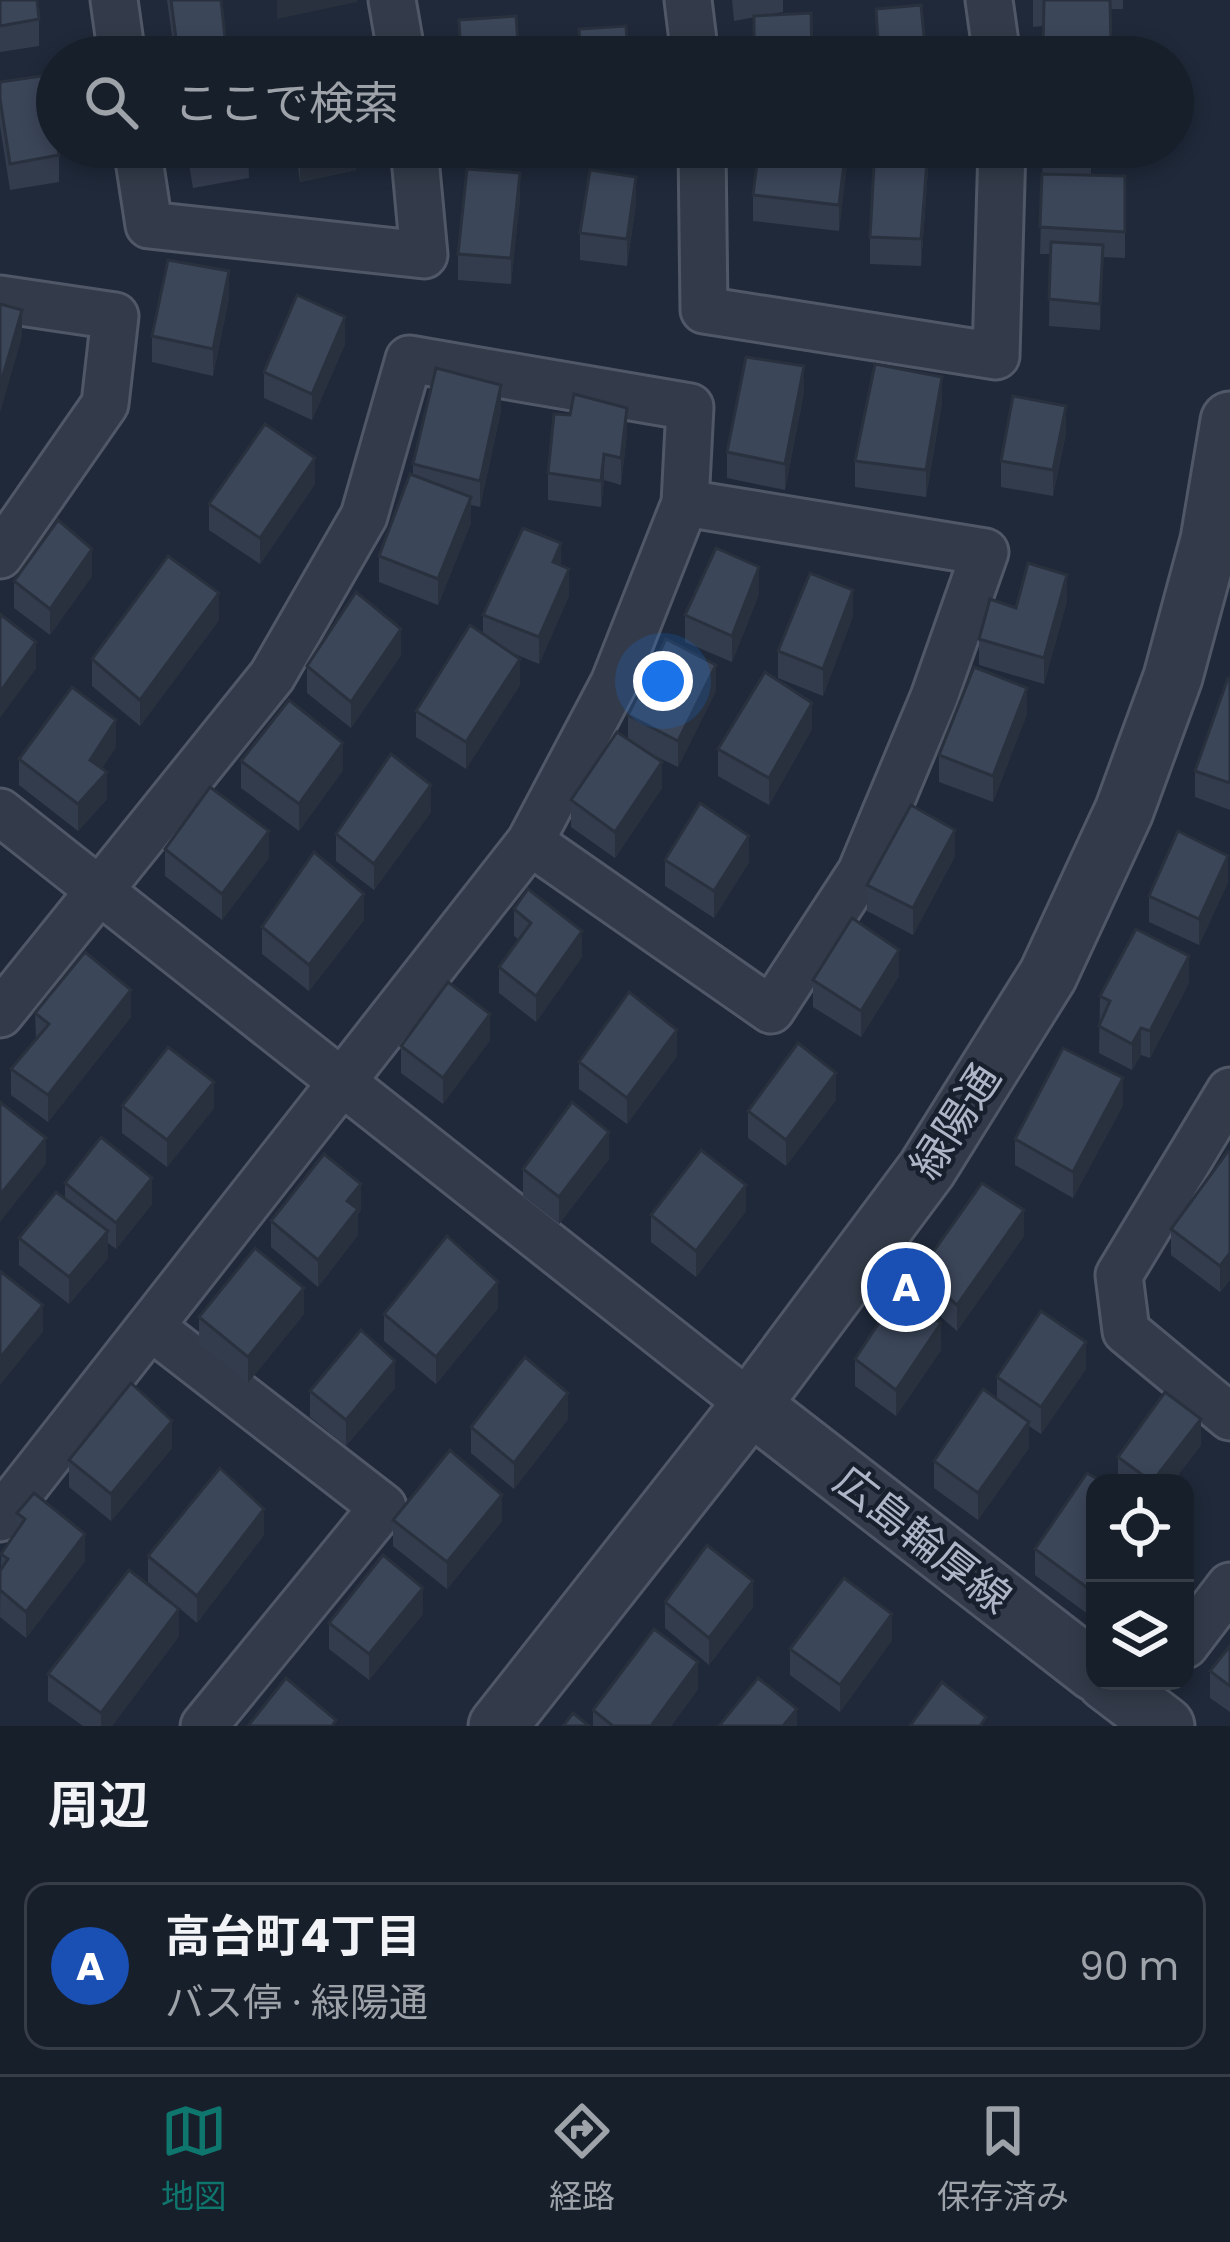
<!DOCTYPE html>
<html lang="ja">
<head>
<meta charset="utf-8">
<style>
	body { margin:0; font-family:Poppins,"Noto Sans JP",sans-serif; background:#202733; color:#f1f3f6 }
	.controls { position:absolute; right:36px; bottom:36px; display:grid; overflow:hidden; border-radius:24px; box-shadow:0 6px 18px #0003 }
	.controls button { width:108px; height:108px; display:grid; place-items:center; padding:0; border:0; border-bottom:3px solid #363d47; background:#171f2b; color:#f1f3f6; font:60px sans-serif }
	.you { position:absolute; left:663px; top:681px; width:42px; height:42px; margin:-30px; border:9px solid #fff; border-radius:50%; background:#1a73e8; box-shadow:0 0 0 18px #1a73e833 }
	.badge { display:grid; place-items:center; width:78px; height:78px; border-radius:50%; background:#0f766e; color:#fff; font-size:39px; font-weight:700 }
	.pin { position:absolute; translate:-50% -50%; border:6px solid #fff; box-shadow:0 3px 12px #0006 }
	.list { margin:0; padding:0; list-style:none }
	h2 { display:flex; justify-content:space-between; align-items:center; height:156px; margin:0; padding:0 48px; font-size:51px }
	h2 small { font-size:39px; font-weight:400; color:#9ea2a9 }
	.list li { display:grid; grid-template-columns:78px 1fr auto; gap:36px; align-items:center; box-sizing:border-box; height:168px; margin:0 24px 24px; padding:0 24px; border:3px solid #363d47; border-radius:24px }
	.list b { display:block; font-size:45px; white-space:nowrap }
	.list p { margin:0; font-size:39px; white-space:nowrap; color:#9ea2a9 }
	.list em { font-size:39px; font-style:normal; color:#9ea2a9 }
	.icon { flex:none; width:66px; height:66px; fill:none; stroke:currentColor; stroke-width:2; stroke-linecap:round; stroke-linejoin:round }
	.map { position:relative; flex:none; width:1230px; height:1726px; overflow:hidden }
	.search { position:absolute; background:#171f2b; box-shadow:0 6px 18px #0003; left:36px; right:36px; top:36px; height:132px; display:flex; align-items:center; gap:30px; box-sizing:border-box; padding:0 42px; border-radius:66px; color:#9ea2a9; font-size:45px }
	.sheet { height:348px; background:#171f2b }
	nav { display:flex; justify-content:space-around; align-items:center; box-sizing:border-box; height:168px; border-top:3px solid #363d47; background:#171f2b; font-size:33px; color:#9ea2a9 }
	nav a { display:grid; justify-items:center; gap:6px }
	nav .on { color:#0f766e }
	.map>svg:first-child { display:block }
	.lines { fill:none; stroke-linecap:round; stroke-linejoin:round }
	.minor-casing { stroke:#505867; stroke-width:51 }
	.tertiary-casing { stroke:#505867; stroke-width:63 }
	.minor { stroke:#333b4a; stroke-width:45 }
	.tertiary { stroke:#333b4a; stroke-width:57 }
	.wall { fill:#333c4d }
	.shaded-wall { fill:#29313e }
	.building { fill:#3b4659; stroke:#29313e; stroke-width:3 }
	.labels { text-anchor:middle; stroke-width:9; stroke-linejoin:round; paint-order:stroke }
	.street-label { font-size:42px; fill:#adb5c6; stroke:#18202e }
</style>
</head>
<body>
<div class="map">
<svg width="1230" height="1726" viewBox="0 0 1230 1726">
	<rect width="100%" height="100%" fill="#1f2939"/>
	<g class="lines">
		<g class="minor-casing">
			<g id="minor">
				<path d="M114,0L122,57"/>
				<path d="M392,0L402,57"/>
				<path d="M688,0L695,57"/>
				<path d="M989,0L997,57"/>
				<path d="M137,147L149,225L424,255L414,147"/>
				<path d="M702,147L704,310L996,356L1002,147"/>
				<path d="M0,299L115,316L105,404L0,555"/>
				<path d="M0,812L751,1405"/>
				<path d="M530,842L771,1010L861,872L934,697L985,552L685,503"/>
				<path d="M0,1014L272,676L364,516L409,359L690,407L685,503L614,683L530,842L0,1518"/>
				<path d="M1230,1091L1119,1275L1126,1331L1230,1417"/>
				<path d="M151,1327L383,1507L204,1726"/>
				<path d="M1185,1645L1230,1586"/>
			</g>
		</g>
		<g class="tertiary-casing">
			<g id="tertiary">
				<path d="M751,1405L1095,1672"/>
				<path d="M1106,1681L1165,1726"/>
				<path d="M498,1726L751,1405L927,1169L1048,975L1124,811L1173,677L1210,540L1230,421"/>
			</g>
		</g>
		<use href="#minor" class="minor"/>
		<use href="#tertiary" class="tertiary"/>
	</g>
	<g class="wall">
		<path d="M0,0L39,19V46L0,52Z"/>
		<path d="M167,0H221L226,57H175Z"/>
		<path d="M732,0H783V12L734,21Z"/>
		<path d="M1033,0H1123V9H1110L1111,57H1043V26L1033,27Z"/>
		<path d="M0,82L59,155V182L10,190L0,126Z"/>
		<path d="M186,147H248L249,178L193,188Z"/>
		<path d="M295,147H356V170L300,182Z"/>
		<path d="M848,147L839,231L753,221V195Z"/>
		<path d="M1043,147H1091V175L1125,176V258L1103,257L1100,330L1049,326L1050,254H1040Z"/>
		<path d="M928,169L921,266L870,264V237Z"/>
		<path d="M520,199L511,284L458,280V254Z"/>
		<path d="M636,203L627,266L580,260V233Z"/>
		<path d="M229,298L213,376L152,362V336Z"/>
		<path d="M345,344L312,420L264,398V372Z"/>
		<path d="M804,392L785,490L727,478V452Z"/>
		<path d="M942,403L926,497L855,487V461Z"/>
		<path d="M501,411L480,507L471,505V523L438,605L379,582V556L413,475V464Z"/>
		<path d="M1066,433L1053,496L1001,487V461Z"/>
		<path d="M627,434L621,485L604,480L601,507L548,500V473Z"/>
		<path d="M315,484L260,564L209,530V504Z"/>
		<path d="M92,576L50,635L14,608V581Z"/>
		<path d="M759,594L732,662L685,642V615Z"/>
		<path d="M569,596L539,664L510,652L520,685L466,769L416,737V711L483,634V615Z"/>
		<path d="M1067,601L1044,684L979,665V639Z"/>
		<path d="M853,616L823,696L778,678V651Z"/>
		<path d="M219,620L140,726L92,686V659Z"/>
		<path d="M401,655L351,728L307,693V666Z"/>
		<path d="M1230,679V810L1195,797V771Z"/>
		<path d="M716,691L678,767L647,752L662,788L615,858L571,827V800L628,739V715Z"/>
		<path d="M1027,714L993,802L939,782V755Z"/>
		<path d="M812,729L769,805L718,776V749Z"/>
		<path d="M116,747L102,768L107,799L78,831L19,785V759Z"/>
		<path d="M241,761L343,770L299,831L241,788Z"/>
		<path d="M431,812L374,890L336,861V834Z"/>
		<path d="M165,849L269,858L222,920L165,876Z"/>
		<path d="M955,856L913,935L867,911V885Z"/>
		<path d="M665,860L749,862L714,918L665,886Z"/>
		<path d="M1228,882L1199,945L1149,922V896Z"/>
		<path d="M514,909L582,957L536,1022L499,993V967L519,940L514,936Z"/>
		<path d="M364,920L309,991L262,954V927Z"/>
		<path d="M899,976L861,1037L813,1007V980Z"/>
		<path d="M1189,983L1150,1058L1141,1055L1132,1070L1099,1053L1100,996Z"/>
		<path d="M35,1013L131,1017L48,1122L11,1095V1069L36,1040Z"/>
		<path d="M490,1040L443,1104L401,1073V1046Z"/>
		<path d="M677,1056L627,1124L579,1089V1062Z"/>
		<path d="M836,1100L786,1166L748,1138V1111Z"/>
		<path d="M1123,1105L1073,1198L1015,1165V1139Z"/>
		<path d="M122,1106L214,1108L167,1167L122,1133Z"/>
		<path d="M1230,1153V1280L1220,1292L1171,1255V1229Z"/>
		<path d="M609,1159L559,1224L523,1196V1169Z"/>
		<path d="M65,1183L152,1204L116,1249L108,1243V1258L69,1304L19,1265V1238L65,1199Z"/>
		<path d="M361,1210L358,1214V1235L318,1287L271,1247V1221Z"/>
		<path d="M746,1211L696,1277L651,1242V1215Z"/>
		<path d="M1024,1236L957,1331L919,1298V1272Z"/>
		<path d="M498,1308L436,1384L384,1341V1314Z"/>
		<path d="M304,1314L248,1383L199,1344V1317Z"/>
		<path d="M941,1350L896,1416L855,1386V1359Z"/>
		<path d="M1086,1369L1041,1434L1029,1426V1448L978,1520L934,1488V1461L997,1399V1377Z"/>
		<path d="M395,1388L346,1446L310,1417V1391Z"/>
		<path d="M568,1419L514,1489L471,1453V1427Z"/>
		<path d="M1201,1445L1172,1483H1118V1457Z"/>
		<path d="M172,1448L111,1521L69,1487V1460Z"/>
		<path d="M1095,1483V1606L1089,1615L1035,1575V1549Z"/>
		<path d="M17,1513L85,1561L26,1638L0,1617L1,1554L17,1530Z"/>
		<path d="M393,1520L502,1521L447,1589L393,1546Z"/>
		<path d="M264,1535L197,1623L148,1582V1556Z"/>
		<path d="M665,1602L753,1607L709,1665L665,1628Z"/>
		<path d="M423,1614L369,1680L329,1649V1623Z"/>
		<path d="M179,1636L112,1726H83L48,1701V1674Z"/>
		<path d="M892,1640L840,1712L790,1675V1649Z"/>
		<path d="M1230,1646V1712L1210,1698V1671Z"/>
		<path d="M698,1689L671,1726H593V1710Z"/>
	</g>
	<g class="shaded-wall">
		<path d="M277,0H357V2L277,19Z"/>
		<path d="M341,147H356V170L300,182V156Z"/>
		<path d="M846,147H848V159L839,231V205Z"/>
		<path d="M928,147V169L921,266V239Z"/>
		<path d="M520,173V199L511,284V258Z"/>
		<path d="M636,177V203L627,266V239Z"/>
		<path d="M1103,245V272L1100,330V304Z"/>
		<path d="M229,271V298L213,376V349Z"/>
		<path d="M22,310V337L0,413V386Z"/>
		<path d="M345,317V344L312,420V394Z"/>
		<path d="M804,366V392L785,490V464Z"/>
		<path d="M942,377V403L926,497V470Z"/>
		<path d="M501,385V411L480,507V481Z"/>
		<path d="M1066,406V433L1053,496V470Z"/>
		<path d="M627,408V434L621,485V458Z"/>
		<path d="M604,454V480L601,507V481Z"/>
		<path d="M315,458V484L260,564V538Z"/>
		<path d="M471,497V523L438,605V579Z"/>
		<path d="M561,543V569L553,562Z"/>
		<path d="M92,549V576L50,635V609Z"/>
		<path d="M759,567V594L732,662V636Z"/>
		<path d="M569,569V596L539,664V637Z"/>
		<path d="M1067,575V601L1044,684V658Z"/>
		<path d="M853,590V616L823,696V669Z"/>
		<path d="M219,593V620L140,726V700Z"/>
		<path d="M401,629V655L351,728V702Z"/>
		<path d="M36,642V669L0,718V692Z"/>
		<path d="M520,659V685L466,769V742Z"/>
		<path d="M716,665V691L678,767V741Z"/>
		<path d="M1027,688V714L993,802V776Z"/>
		<path d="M812,703V729L769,805V778Z"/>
		<path d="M116,720V747L90,786V760Z"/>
		<path d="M343,743V770L299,831V804Z"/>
		<path d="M662,762V788L615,858V832Z"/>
		<path d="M107,772V799L78,831V804Z"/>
		<path d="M431,785V812L374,890V864Z"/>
		<path d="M955,830V856L913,935V908Z"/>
		<path d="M269,831V858L222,920V894Z"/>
		<path d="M749,836V862L714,918V891Z"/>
		<path d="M1228,856V882L1199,945V919Z"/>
		<path d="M364,894V920L309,991V965Z"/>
		<path d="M582,931V957L536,1022V996Z"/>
		<path d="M899,950V976L861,1037V1011Z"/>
		<path d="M1189,956V983L1150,1058V1031Z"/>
		<path d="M131,990V1017L48,1122V1095Z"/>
		<path d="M490,1014V1040L443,1104V1078Z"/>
		<path d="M1141,1028V1055L1132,1070V1044Z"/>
		<path d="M677,1030V1056L627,1124V1098Z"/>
		<path d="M836,1073V1100L786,1166V1140Z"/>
		<path d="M1123,1078V1105L1073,1198V1172Z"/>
		<path d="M214,1082V1108L167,1167V1140Z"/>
		<path d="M609,1132V1159L559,1224V1197Z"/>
		<path d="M46,1138V1164L0,1222V1195Z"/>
		<path d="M152,1178V1204L116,1249V1223Z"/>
		<path d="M361,1184V1210L358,1214V1235L318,1287V1260L347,1201Z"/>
		<path d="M746,1185V1211L696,1277V1251Z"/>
		<path d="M1024,1210V1236L957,1331V1305Z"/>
		<path d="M108,1231V1258L69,1304V1277Z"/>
		<path d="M1230,1253V1280L1220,1292V1266Z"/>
		<path d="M498,1282V1308L436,1384V1357Z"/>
		<path d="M304,1288V1314L248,1383V1357Z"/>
		<path d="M43,1305V1332L0,1385V1358Z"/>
		<path d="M941,1323V1350L896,1416V1390Z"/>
		<path d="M1086,1342V1369L1041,1434V1407Z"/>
		<path d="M395,1361V1388L346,1446V1420Z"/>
		<path d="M568,1393V1419L514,1489V1463Z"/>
		<path d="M1201,1419V1445L1172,1483H1152Z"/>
		<path d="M172,1421V1448L111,1521V1494Z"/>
		<path d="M1029,1422V1448L978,1520V1493Z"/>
		<path d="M502,1495V1521L447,1589V1562Z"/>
		<path d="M264,1509V1535L197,1623V1596Z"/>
		<path d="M85,1534V1561L26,1638V1612Z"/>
		<path d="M1095,1579V1606L1089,1615V1589Z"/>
		<path d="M753,1581V1607L709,1665V1638Z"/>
		<path d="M423,1588V1614L369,1680V1654Z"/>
		<path d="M179,1609V1636L112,1726H101V1713Z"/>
		<path d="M892,1614V1640L840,1712V1685Z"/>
		<path d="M698,1662V1689L671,1726H651Z"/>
		<path d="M797,1709V1726H783Z"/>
	</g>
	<g class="building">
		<path d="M0,0H37L39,19L0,26Z"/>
		<path d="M171,0H221L226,47L178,54Z"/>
		<path d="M1044,0H1110L1111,43L1043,50Z"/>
		<path d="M921,5L926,57H879L876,9Z"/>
		<path d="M811,13L812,57H754V16Z"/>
		<path d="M516,16L519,57H461L459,20Z"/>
		<path d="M626,26L628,57H581L579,29Z"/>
		<path d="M344,53V57H319Z"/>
		<path d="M48,75L59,155L10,164L0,99V82Z"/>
		<path d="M191,147H248L249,151L193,162Z"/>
		<path d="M299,147H341L300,156Z"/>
		<path d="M759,147H846L839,205L753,195Z"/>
		<path d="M875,147H928L921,239L870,237Z"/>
		<path d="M1043,147H1091V156L1043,159Z"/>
		<path d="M467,169L520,173L511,258L458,254Z"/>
		<path d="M590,170L636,177L627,239L580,233Z"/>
		<path d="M1042,174L1125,176V232L1040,227Z"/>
		<path d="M1051,242L1103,245L1100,304L1049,299Z"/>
		<path d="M168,260L229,271L213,349L152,336Z"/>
		<path d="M297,295L345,317L312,394L264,372Z"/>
		<path d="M0,304L22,310L0,386Z"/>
		<path d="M746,357L804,366L785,464L727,452Z"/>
		<path d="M875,364L942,377L926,470L855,461Z"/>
		<path d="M436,368L501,385L480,481L413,464Z"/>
		<path d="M574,394L627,408L621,458L604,454L601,481L548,473L554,414L570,415Z"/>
		<path d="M1013,396L1066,406L1053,470L1001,461Z"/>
		<path d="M265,424L315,458L260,538L209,504Z"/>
		<path d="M410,474L471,497L438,579L379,556Z"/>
		<path d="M58,520L92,549L50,609L14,581Z"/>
		<path d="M523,528L561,543L553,562L569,569L539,637L483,615Z"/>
		<path d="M716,548L759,567L732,636L685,615Z"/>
		<path d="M168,556L219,593L140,700L92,659Z"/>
		<path d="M1028,563L1067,575L1044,658L979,639L990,599L1016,608Z"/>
		<path d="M810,573L853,590L823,669L778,651Z"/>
		<path d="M356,592L401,629L351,702L307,666Z"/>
		<path d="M0,614L36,642L0,692Z"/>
		<path d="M470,625L520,659L466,742L416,711Z"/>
		<path d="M666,639L716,665L678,741L628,715Z"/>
		<path d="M974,667L1027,688L993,776L939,755Z"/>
		<path d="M765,672L812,703L769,778L718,749Z"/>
		<path d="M1228,678L1230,679V783L1195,771Z"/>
		<path d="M72,687L116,720L90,760L107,772L78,804L19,759Z"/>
		<path d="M289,700L343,743L299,804L241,761Z"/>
		<path d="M617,732L662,762L615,832L571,800Z"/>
		<path d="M391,754L431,785L374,864L336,834Z"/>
		<path d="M210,787L269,831L222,894L165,849Z"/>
		<path d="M700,803L749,836L714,891L665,860Z"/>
		<path d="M911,805L955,830L913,908L867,885Z"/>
		<path d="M1178,831L1228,856L1199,919L1149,896Z"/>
		<path d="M314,852L364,894L309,965L262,927Z"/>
		<path d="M528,889L582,931L536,996L499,967L531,923L514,909Z"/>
		<path d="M852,918L899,950L861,1011L813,980Z"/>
		<path d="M1136,929L1189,956L1150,1031L1141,1028L1132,1044L1099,1026L1110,1001L1100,996Z"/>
		<path d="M85,952L131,990L48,1095L11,1069L49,1024L35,1013Z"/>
		<path d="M448,982L490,1014L443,1078L401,1046Z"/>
		<path d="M629,992L677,1030L627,1098L579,1062Z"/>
		<path d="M798,1043L836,1073L786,1140L748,1111Z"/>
		<path d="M168,1047L214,1082L167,1140L122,1106Z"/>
		<path d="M1063,1048L1123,1078L1073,1172L1015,1139Z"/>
		<path d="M0,1102L46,1138L0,1195Z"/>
		<path d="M572,1102L609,1132L559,1197L523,1169Z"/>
		<path d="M101,1137L152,1178L116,1223L65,1183Z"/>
		<path d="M701,1150L746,1185L696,1251L651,1215Z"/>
		<path d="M1228,1151L1230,1153V1253L1220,1266L1171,1229Z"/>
		<path d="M324,1154L361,1184L347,1201L358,1209L318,1260L271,1221Z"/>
		<path d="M982,1183L1024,1210L957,1305L919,1272Z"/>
		<path d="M56,1192L108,1231L69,1277L19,1238Z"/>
		<path d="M447,1236L498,1282L436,1357L384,1314Z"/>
		<path d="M255,1248L304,1288L248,1357L199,1317Z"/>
		<path d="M0,1271L43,1305L0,1358Z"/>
		<path d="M898,1294L941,1323L896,1390L855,1359Z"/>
		<path d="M1041,1311L1086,1342L1041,1407L997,1377Z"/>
		<path d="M361,1330L395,1361L346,1420L310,1391Z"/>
		<path d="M525,1357L568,1393L514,1463L471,1427Z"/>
		<path d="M131,1383L172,1421L111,1494L69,1460Z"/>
		<path d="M983,1389L1029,1422L978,1493L934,1461Z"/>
		<path d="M1165,1392L1201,1419L1152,1482L1118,1457Z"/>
		<path d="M450,1450L502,1495L447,1562L393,1520Z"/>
		<path d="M220,1468L264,1509L197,1596L148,1556Z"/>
		<path d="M1087,1473L1104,1483H1095V1579L1089,1589L1035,1549Z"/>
		<path d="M34,1493L85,1534L26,1612L0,1590V1571L8,1559L1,1554L25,1519L17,1513Z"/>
		<path d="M707,1545L753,1581L709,1638L665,1602Z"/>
		<path d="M383,1555L423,1588L369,1654L329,1623Z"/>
		<path d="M129,1570L179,1609L101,1713L48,1674Z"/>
		<path d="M844,1578L892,1614L840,1685L790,1649Z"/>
		<path d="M654,1629L698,1662L651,1726H613L593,1710Z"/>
		<path d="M1230,1646V1686L1210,1671Z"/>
		<path d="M286,1678L336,1720L332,1726H248Z"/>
		<path d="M758,1678L797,1709L783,1726H719Z"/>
		<path d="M942,1682L986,1717L980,1726H910Z"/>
		<path d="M573,1713L589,1726H563Z"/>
	</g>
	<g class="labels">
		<g class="street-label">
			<text transform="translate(955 1121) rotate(-57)" y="15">緑陽通</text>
			<text transform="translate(923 1539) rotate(38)" y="15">広島輪厚線</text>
		</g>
	</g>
</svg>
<div class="controls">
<button><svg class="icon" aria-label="locate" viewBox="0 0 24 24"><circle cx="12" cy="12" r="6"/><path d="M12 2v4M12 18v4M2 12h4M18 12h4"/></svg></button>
<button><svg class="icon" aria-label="layers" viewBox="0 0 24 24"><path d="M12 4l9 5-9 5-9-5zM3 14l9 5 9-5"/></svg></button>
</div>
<div class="you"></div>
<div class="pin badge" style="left:906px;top:1287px;background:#1a4fb4">A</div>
<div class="search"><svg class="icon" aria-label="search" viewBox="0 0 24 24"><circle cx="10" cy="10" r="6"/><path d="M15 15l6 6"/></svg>ここで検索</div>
</div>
<section class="sheet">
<h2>周辺<small></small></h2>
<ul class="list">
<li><span class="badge" style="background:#1a4fb4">A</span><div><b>高台町4丁目</b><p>バス停 · 緑陽通</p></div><em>90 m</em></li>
</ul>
</section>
<nav>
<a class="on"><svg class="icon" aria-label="map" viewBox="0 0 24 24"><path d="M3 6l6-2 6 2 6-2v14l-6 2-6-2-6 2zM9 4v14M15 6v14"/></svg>地図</a>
<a><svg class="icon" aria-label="directions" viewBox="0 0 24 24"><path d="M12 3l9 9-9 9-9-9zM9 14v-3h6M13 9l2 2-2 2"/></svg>経路</a>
<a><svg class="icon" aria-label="saved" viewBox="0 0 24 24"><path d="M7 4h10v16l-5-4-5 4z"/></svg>保存済み</a>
</nav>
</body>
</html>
